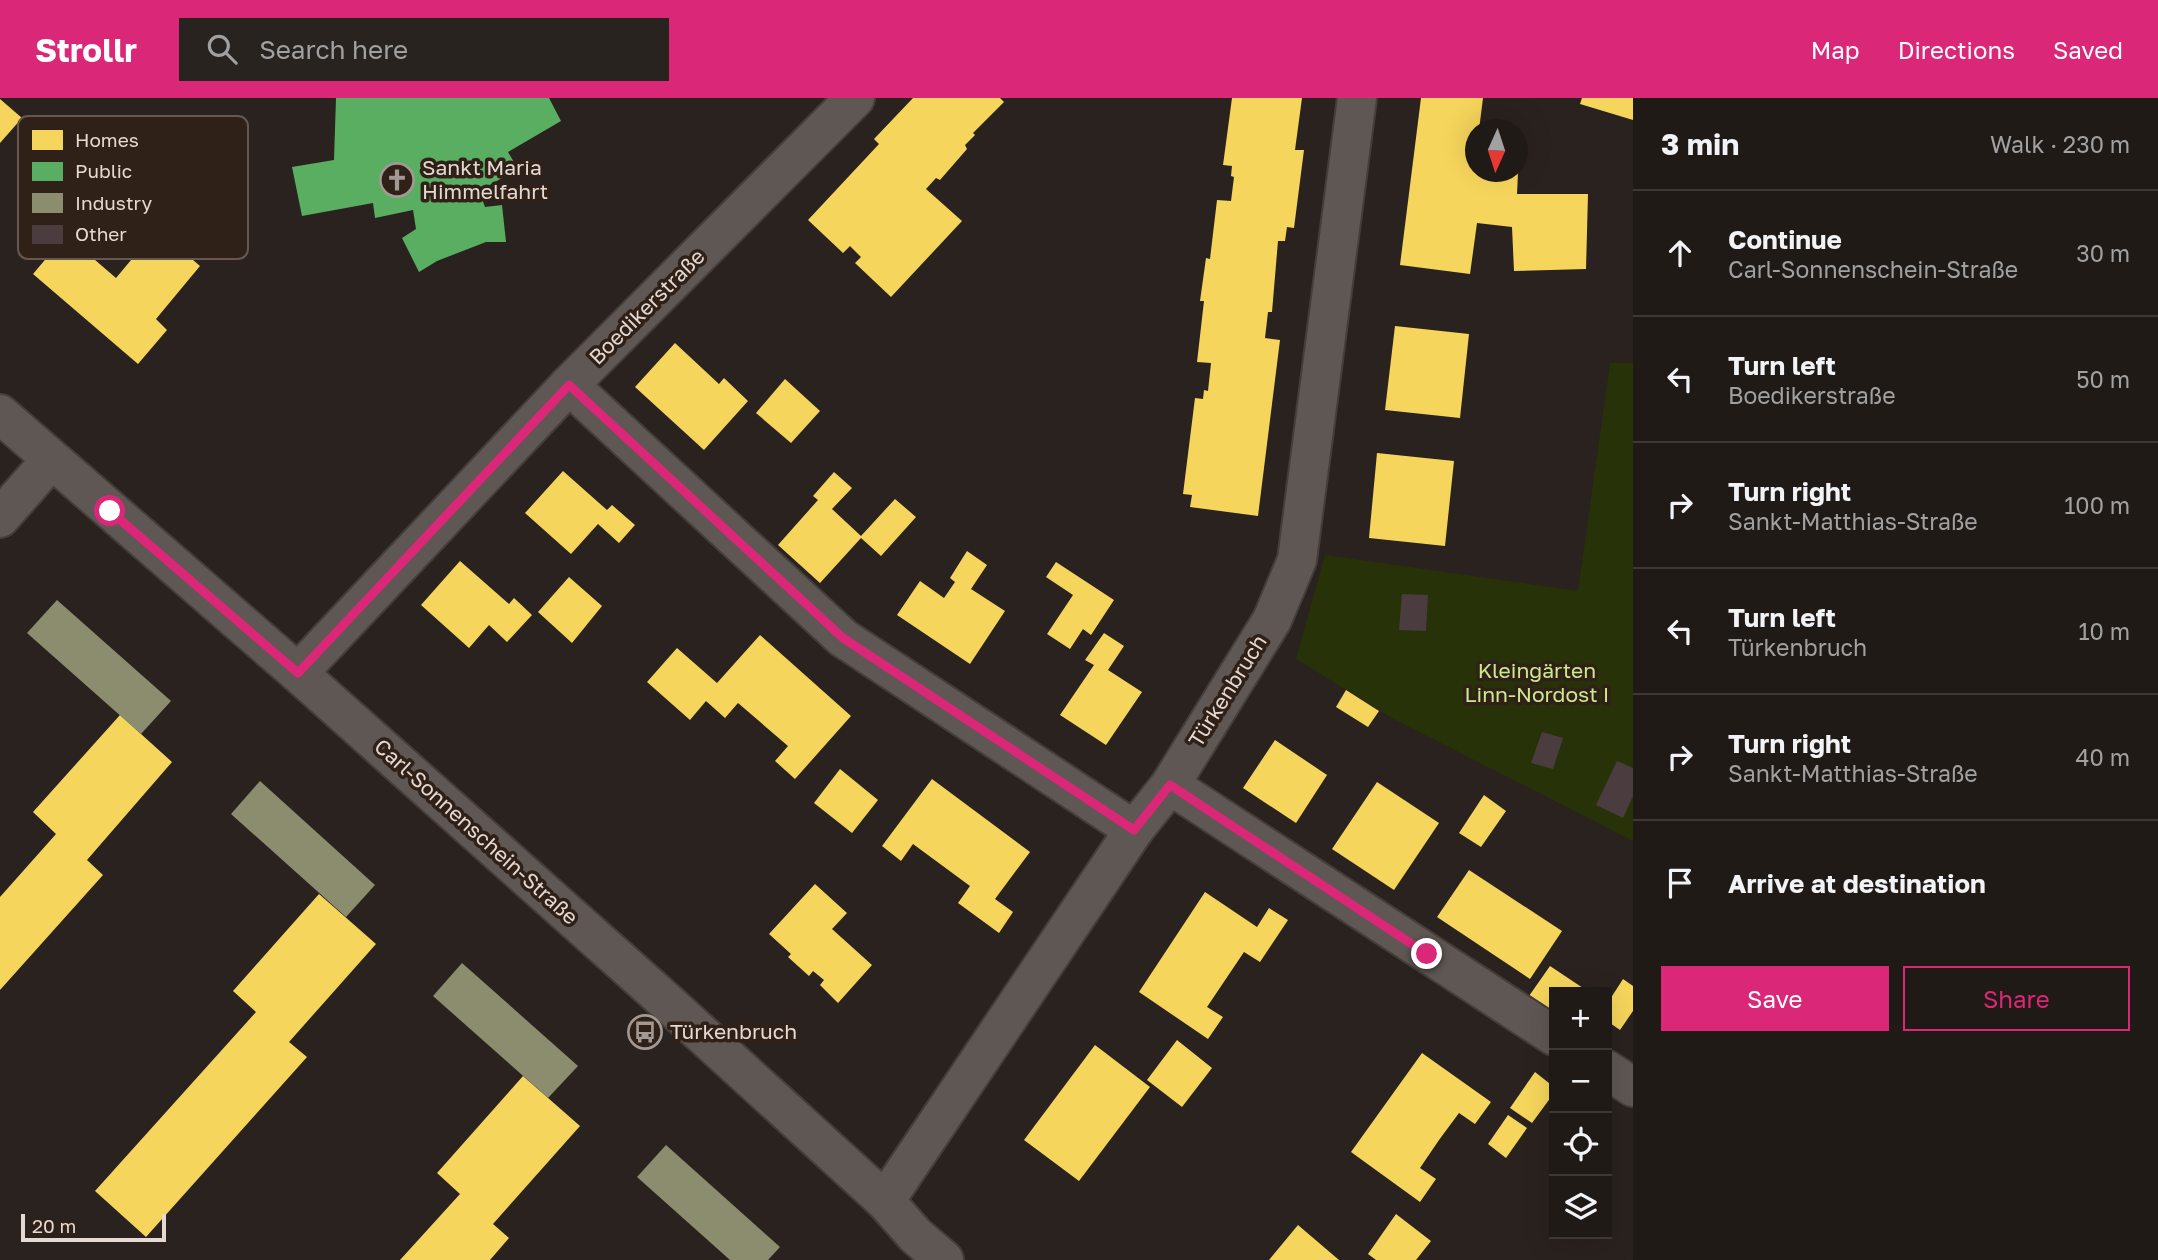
<!DOCTYPE html>
<html lang="en">
<head>
<meta charset="utf-8">
<style>
	body { margin:0; font-family:"Golos Text",sans-serif; background:#28231f; color:#f1f3f6 }
	.controls { position:absolute; right:21px; bottom:21px; display:grid; overflow:hidden; border-radius:0px; box-shadow:0 7px 28px #0002 }
	.controls button { width:63px; height:63px; display:grid; place-items:center; padding:0; border:0; border-bottom:2px solid #3d3835; background:#201a16; color:#f1f3f6; font:35px sans-serif }
	.compass { position:absolute; left:1465px; top:21px; width:63px; height:63px; border-radius:50%; background:#201a16; box-shadow:0 7px 28px #0002; rotate:183deg }
	.scale { position:absolute; left:21px; bottom:18px; width:145px; box-sizing:border-box; padding-left:7px; border:4px solid #e4d9d3; border-top:0; font-size:19px; line-height:24px; white-space:nowrap; color:#e4d9d3; -webkit-text-stroke:5px #302118; paint-order:stroke }
	.stop { position:absolute; width:21px; height:21px; margin:-16px; border:5px solid #db2777; border-radius:50%; background:#fff }
	.stop.end { background:#db2777; border-color:#fff; box-shadow:0 2px 7px #0008 }
	.list { margin:0; padding:0; list-style:none }
	h2 { display:flex; justify-content:space-between; align-items:center; height:91px; margin:0; padding:0 28px; font-size:30px }
	h2 small { font-size:23px; font-weight:400; color:#a2a1a1 }
	.list li { display:grid; grid-template-columns:46px 1fr auto; gap:21px; align-items:center; box-sizing:border-box; height:126px; padding:0 28px; border-top:2px solid #3d3835 }
	.list b { display:block; font-size:26px; white-space:nowrap }
	.list p { margin:0; font-size:23px; white-space:nowrap; color:#a2a1a1 }
	.list em { font-size:23px; font-style:normal; color:#a2a1a1 }
	.actions { display:flex; gap:14px; padding:21px 28px }
	.actions a { flex:1; padding:16px 0; border:2px solid #db2777; border-radius:0px; text-align:center; font-size:24px; color:#db2777 }
	.actions .main { background:#db2777; color:#fff }
	.icon { flex:none; width:38px; height:38px; fill:none; stroke:currentColor; stroke-width:2; stroke-linecap:round; stroke-linejoin:round }
	.map { position:relative; flex:none; width:1633px; height:1162px; overflow:hidden }
	header { display:flex; align-items:center; gap:42px; box-sizing:border-box; height:98px; padding:0 35px; background:#db2777; color:#fff }
	header strong { font-size:33px }
	nav { display:flex; gap:38px; margin-inline-start:auto; font-size:24px }
	.search { width:490px; height:63px; background:#28231f; display:flex; align-items:center; gap:18px; box-sizing:border-box; padding:0 24px; border-radius:0px; color:#a2a1a1; font-size:26px }
	main { display:flex }
	aside { flex:1; background:#201a16 }
	.map>svg:first-child { display:block }
	.green { fill:#283208 }
	.homes { fill:#f6d55c }
	.public { fill:#5aae61 }
	.industry { fill:#8c8c6e }
	.building { fill:#4b3c40 }
	.lines { fill:none; stroke-linecap:round; stroke-linejoin:round }
	.minor-casing { stroke:#453d39; stroke-width:42 }
	.minor { stroke:#5e5753; stroke-width:38 }
	.route { stroke:#db2777; stroke-width:9 }
	.labels { text-anchor:middle; stroke-width:7; stroke-linejoin:round; paint-order:stroke }
	.poi-label { font-size:21px; fill:#e4d9d3; stroke:#302118; text-anchor:start }
	.street-label { font-size:21px; fill:#e4d9d3; stroke:#302118 }
	.park-label { font-size:21px; fill:#ccea8a; stroke:#302118 }
	.key { fill:#302118; stroke:#665850; stroke-width:2 }
	.key-label { font-size:19px; fill:#e4d9d3 }
</style>
</head>
<body>
<header>
<strong>Strollr</strong>
<div class="search"><svg class="icon" aria-label="search" viewBox="0 0 24 24"><circle cx="10" cy="10" r="6"/><path d="M15 15l6 6"/></svg>Search here</div>
<nav><a>Map</a><a>Directions</a><a>Saved</a></nav>
</header>
<main>
<div class="map">
<svg width="1633" height="1162" viewBox="0 0 1633 1162">
	<rect width="100%" height="100%" fill="#2a221e"/>
	<path class="green" d="M1610,265H1633V743L1392,620L1296,561L1325,457L1578,493Z"/>
	<g class="homes">
		<path d="M913,0H1000L1004,4L973,35L975,37L965,47L967,51L940,82L936,80L926,91L962,123L891,199L855,165L861,159L850,148L843,155L808,122L879,46L874,41Z"/>
		<path d="M1232,0H1302L1295,52H1304L1294,130L1287,129L1285,143H1278L1272,214H1268L1265,240L1280,242L1258,418L1190,409L1192,397L1183,396L1195,300L1203,301L1204,292L1208,293L1211,265L1197,264L1204,203H1200L1206,160L1210,161L1217,102L1231,103L1234,79L1231,78L1232,68L1223,67Z"/>
		<path d="M1421,0H1483L1479,32H1476V74L1518,75L1517,96H1588L1586,171L1514,173L1512,129L1477,125L1470,176L1400,167Z"/>
		<path d="M1582,0H1633V22L1580,6Z"/>
		<path d="M0,1L22,20L0,45Z"/>
		<path d="M157,131L200,168L156,221L167,232L138,266L33,176L66,137L116,180Z"/>
		<path d="M1395,228L1469,236L1460,320L1385,312Z"/>
		<path d="M675,245L719,286L724,280L748,303L704,352L635,289Z"/>
		<path d="M785,281L820,313L791,345L756,315Z"/>
		<path d="M1377,355L1454,363L1445,448L1369,440Z"/>
		<path d="M563,373L607,412L612,407L635,427L619,445L598,426L571,456L525,415Z"/>
		<path d="M834,374L852,390L832,411L861,438L895,401L916,419L881,458L861,440L820,485L778,447L818,402L813,398Z"/>
		<path d="M967,453L987,467L971,491L1005,513L970,566L897,517L920,483L944,500L955,484L950,480Z"/>
		<path d="M460,463L509,506L514,500L532,517L507,544L489,527L469,550L421,507Z"/>
		<path d="M1056,464L1114,502L1091,537L1083,531L1070,551L1047,536L1073,497L1046,479Z"/>
		<path d="M569,479L602,508L572,545L538,514Z"/>
		<path d="M1104,535L1124,548L1108,572L1142,594L1106,647L1060,617L1094,567L1085,562Z"/>
		<path d="M760,537L851,618L795,681L775,663L788,648L738,605L725,620L706,603L690,622L647,584L677,550L717,585Z"/>
		<path d="M1346,592L1379,613L1368,629L1336,609Z"/>
		<path d="M120,617L172,664L87,762L103,777L0,892V799L56,736L33,714Z"/>
		<path d="M1275,642L1327,677L1296,725L1243,690Z"/>
		<path d="M840,671L878,702L852,735L814,705Z"/>
		<path d="M932,681L1030,754L995,801L1013,814L999,835L958,805L970,788L913,746L901,763L882,748Z"/>
		<path d="M1377,684L1439,725L1394,792L1332,751Z"/>
		<path d="M1484,697L1506,713L1481,749L1459,735Z"/>
		<path d="M1469,772L1562,833L1530,881L1437,819Z"/>
		<path d="M815,786L847,815L832,831L872,867L838,905L820,887L824,882L813,873L809,878L788,859L791,856L769,836Z"/>
		<path d="M1205,794L1257,829L1269,810L1288,822L1260,864L1244,854L1207,909L1223,919L1208,941L1139,894Z"/>
		<path d="M319,796L376,846L289,944L307,959L146,1139L95,1093L256,914L233,893Z"/>
		<path d="M1550,868L1589,894H1554V915L1529,898Z"/>
		<path d="M1623,881L1633,888V913L1620,932L1607,923V906Z"/>
		<path d="M1177,942L1212,970L1182,1009L1147,982Z"/>
		<path d="M1095,947L1150,989L1079,1083L1024,1042Z"/>
		<path d="M1422,955L1491,1004L1475,1026L1459,1015L1439,1042L1420,1070L1436,1081L1420,1104L1351,1054Z"/>
		<path d="M1535,974L1554,989V995L1532,1025L1510,1010Z"/>
		<path d="M523,978L580,1028L493,1126L509,1140L490,1162H400L460,1096L437,1075Z"/>
		<path d="M1508,1017L1527,1030L1506,1060L1488,1046Z"/>
		<path d="M1396,1116L1431,1143L1416,1162H1376L1368,1156Z"/>
		<path d="M1298,1127L1339,1162H1269Z"/>
	</g>
	<path class="public" d="M336,0H549L561,23L508,54L518,71L479,93L485,109L502,107L506,144H486L437,163L419,174L402,140L416,131L413,112L375,120L373,105L302,118L292,69L334,62Z"/>
	<g class="industry">
		<path d="M57,502L171,603L141,636L27,535Z"/>
		<path d="M260,683L375,787L346,819L231,716Z"/>
		<path d="M462,865L578,968L548,1000L433,898Z"/>
		<path d="M666,1047L780,1149L768,1162H730L637,1079Z"/>
	</g>
	<g class="building">
		<path d="M1402,496L1428,497L1426,533L1399,532Z"/>
		<path d="M1542,634L1563,640L1553,671L1531,665Z"/>
		<path d="M1617,663L1633,670V698L1623,720L1596,707Z"/>
	</g>
	<g class="lines">
		<g class="minor-casing">
			<g id="minor">
				<path d="M569,287L843,540L1134,732"/>
				<path d="M0,316L298,575L670,907L885,1103L915,1137L944,1162"/>
				<path d="M0,420L51,362"/>
				<path d="M298,575L569,287L855,0"/>
				<path d="M1170,687L1554,938"/>
				<path d="M1607,972L1633,989"/>
				<path d="M885,1103L1134,732L1170,687L1272,522L1297,462L1357,0"/>
			</g>
		</g>
		<use href="#minor" class="minor"/>
	</g>
	<g class="lines">
		<path class="route" d="M110,413L298,575L569,287L843,540L1134,732L1170,687L1427,856"/>
	</g>
	<defs>
		<g id="church-ring" transform="scale(1.75)"><circle r="9.5" fill="#302118" stroke="#a39994" stroke-width="1.5"/><path d="M-1.2-6h2.4v3.5h3.3v2.4h-3.3V6h-2.4V-.1h-3.3v-2.4h3.3Z" fill="#a39994"/></g>
		<g id="bus-ring" transform="scale(1.75)"><circle r="9.5" fill="#302118" stroke="#a39994" stroke-width="1.5"/><path d="M-5-6H5V4H4V6H2V4H-2V6H-4V4H-5ZM-3.5-4V0h7V-4ZM-3.5 1.2v1.5H-2V1.2ZM2 1.2v1.5H3.5V1.2Z" fill="#a39994"/></g>
	</defs>
	<g fill-rule="evenodd">
		<use href="#church-ring" x="397" y="82"/>
		<use href="#bus-ring" x="645" y="934"/>
	</g>
	<g class="labels">
		<g class="poi-label">
			<text x="422" y="77">Sankt Maria<tspan x="422" dy="24">Himmelfahrt</tspan></text>
			<text x="670" y="941">Türkenbruch</text>
		</g>
		<g class="street-label">
			<text transform="translate(647 209) rotate(-45)" y="7">Boedikerstraße</text>
			<text transform="translate(1228 593) rotate(-58)" y="7">Türkenbruch</text>
			<text transform="translate(476 734) rotate(42)" y="7">Carl-Sonnenschein-Straße</text>
		</g>
		<g class="park-label">
			<text x="1537" y="580">Kleingärten<tspan x="1537" dy="24">Linn-Nordost I</tspan></text>
		</g>
	</g>
	<rect x="18" y="18" width="230" height="143" rx="10" class="key"/>
	<rect x="32" y="32" width="31" height="20" fill="#f6d55c"/>
	<rect x="32" y="64" width="31" height="19" fill="#5aae61"/>
	<rect x="32" y="95" width="31" height="20" fill="#8c8c6e"/>
	<rect x="32" y="127" width="31" height="19" fill="#4b3c40"/>
	<g class="key-label">
		<text x="75" y="49">Homes</text>
		<text x="75" y="80">Public</text>
		<text x="75" y="112">Industry</text>
		<text x="75" y="143">Other</text>
	</g>
</svg>
<div class="controls">
<button>+</button>
<button>−</button>
<button><svg class="icon" aria-label="locate" viewBox="0 0 24 24"><circle cx="12" cy="12" r="6"/><path d="M12 2v4M12 18v4M2 12h4M18 12h4"/></svg></button>
<button><svg class="icon" aria-label="layers" viewBox="0 0 24 24"><path d="M12 4l9 5-9 5-9-5zM3 14l9 5 9-5"/></svg></button>
</div>
<svg class="compass" viewBox="-18 -18 36 36"><path d="M0-13l5 13h-10z" fill="#e53935"/><path d="M0 13l5-13h-10z" fill="#a2a1a1"/></svg>
<div class="scale">20 m</div>
<div class="stop" style="left:110px;top:413px"></div>
<div class="stop end" style="left:1427px;top:856px"></div>
</div>
<aside>
<h2>3 min<small>Walk · 230 m</small></h2>
<ul class="list">
<li><svg class="icon" aria-label="ahead" viewBox="0 0 24 24"><path d="M12 20V5M6 11l6-6 6 6"/></svg><div><b>Continue</b><p>Carl-Sonnenschein-Straße</p></div><em>30 m</em></li>
<li><svg class="icon" aria-label="left" viewBox="0 0 24 24"><path d="M17 20v-9H6M10 6l-5 5 5 5"/></svg><div><b>Turn left</b><p>Boedikerstraße</p></div><em>50 m</em></li>
<li><svg class="icon" aria-label="right" viewBox="0 0 24 24"><path d="M7 20v-9h11M14 6l5 5-5 5"/></svg><div><b>Turn right</b><p>Sankt-Matthias-Straße</p></div><em>100 m</em></li>
<li><svg class="icon" aria-label="left" viewBox="0 0 24 24"><path d="M17 20v-9H6M10 6l-5 5 5 5"/></svg><div><b>Turn left</b><p>Türkenbruch</p></div><em>10 m</em></li>
<li><svg class="icon" aria-label="right" viewBox="0 0 24 24"><path d="M7 20v-9h11M14 6l5 5-5 5"/></svg><div><b>Turn right</b><p>Sankt-Matthias-Straße</p></div><em>40 m</em></li>
<li><svg class="icon" aria-label="arrive" viewBox="0 0 24 24"><path d="M6 21V4h12l-3 4 3 4H6"/></svg><div><b>Arrive at destination</b></div></li>
</ul>
<div class="actions"><a class="main">Save</a><a>Share</a></div>
</aside>
</main>
</body>
</html>
